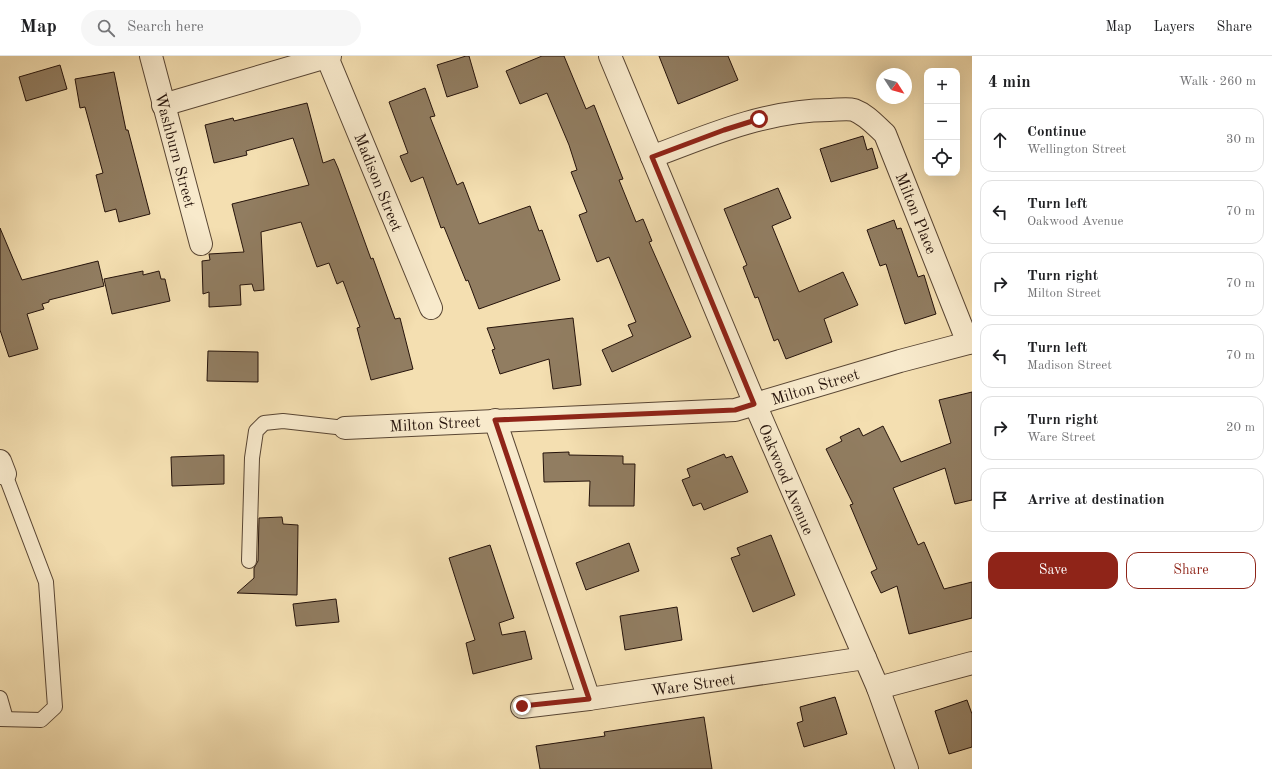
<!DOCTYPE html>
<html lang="en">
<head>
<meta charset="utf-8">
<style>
	body { margin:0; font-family:"Old Standard TT",serif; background:#f6f6f6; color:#202124 }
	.controls { position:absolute; right:12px; top:12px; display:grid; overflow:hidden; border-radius:8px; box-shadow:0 4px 16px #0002 }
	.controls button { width:36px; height:36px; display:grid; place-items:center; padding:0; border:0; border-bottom:1px solid #e0e0e0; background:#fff; color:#202124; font:20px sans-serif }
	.compass { position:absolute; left:876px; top:12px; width:36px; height:36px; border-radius:50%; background:#fff; box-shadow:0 4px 16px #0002; rotate:126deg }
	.stop { position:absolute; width:12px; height:12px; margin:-9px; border:3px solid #8f2418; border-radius:50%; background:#fff }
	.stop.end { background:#8f2418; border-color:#fff; box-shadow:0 1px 4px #0008 }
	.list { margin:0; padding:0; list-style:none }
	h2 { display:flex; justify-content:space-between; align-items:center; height:52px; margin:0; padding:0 16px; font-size:17px }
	h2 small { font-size:13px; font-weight:400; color:#757577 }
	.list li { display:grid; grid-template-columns:26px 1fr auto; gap:12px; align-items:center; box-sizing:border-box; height:64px; margin:0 8px 8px; padding:0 8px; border:1px solid #e0e0e0; border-radius:12px }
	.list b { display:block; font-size:15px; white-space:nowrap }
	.list p { margin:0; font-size:13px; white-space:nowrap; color:#757577 }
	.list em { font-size:13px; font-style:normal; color:#757577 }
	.actions { display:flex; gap:8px; padding:12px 16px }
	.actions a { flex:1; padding:9px 0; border:1px solid #8f2418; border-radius:12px; text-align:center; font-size:14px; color:#8f2418 }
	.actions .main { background:#8f2418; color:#fff }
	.icon { flex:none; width:22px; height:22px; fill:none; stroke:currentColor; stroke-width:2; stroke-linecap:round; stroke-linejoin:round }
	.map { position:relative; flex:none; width:972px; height:713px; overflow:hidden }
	header { display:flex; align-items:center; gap:24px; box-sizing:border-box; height:56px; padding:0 20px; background:#fff; border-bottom:1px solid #e0e0e0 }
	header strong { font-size:19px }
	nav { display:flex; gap:22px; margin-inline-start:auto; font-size:14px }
	.search { width:280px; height:36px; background:#f6f6f6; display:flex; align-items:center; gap:10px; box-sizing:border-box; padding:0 14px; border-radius:22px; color:#757577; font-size:15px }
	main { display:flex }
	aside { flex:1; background:#fff }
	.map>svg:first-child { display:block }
	.building { fill:#917d61; stroke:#25130b }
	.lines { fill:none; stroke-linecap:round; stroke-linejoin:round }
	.lane-casing { stroke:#594634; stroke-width:16 }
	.street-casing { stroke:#594634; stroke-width:24 }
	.lane { stroke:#f8eacc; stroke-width:14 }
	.street { stroke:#f8eacc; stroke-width:22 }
	.route { stroke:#8f2418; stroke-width:5 }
	.labels { text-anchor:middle; stroke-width:4; stroke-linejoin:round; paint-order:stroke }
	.street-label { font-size:16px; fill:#25130b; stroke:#f8eacc }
</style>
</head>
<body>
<header>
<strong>Map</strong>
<div class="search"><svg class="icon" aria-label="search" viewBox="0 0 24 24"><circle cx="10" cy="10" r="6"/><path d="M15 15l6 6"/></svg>Search here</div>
<nav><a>Map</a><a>Layers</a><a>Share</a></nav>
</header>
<main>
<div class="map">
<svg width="972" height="713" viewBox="0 0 972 713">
	<rect width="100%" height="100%" fill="#f4dfb1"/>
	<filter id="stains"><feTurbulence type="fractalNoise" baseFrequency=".005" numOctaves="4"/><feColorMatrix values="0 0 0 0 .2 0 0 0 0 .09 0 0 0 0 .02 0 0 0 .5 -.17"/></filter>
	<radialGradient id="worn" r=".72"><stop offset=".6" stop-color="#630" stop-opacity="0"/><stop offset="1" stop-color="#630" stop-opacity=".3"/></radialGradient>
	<g class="building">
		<path d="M466,0H469L478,31L447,41L437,9Z"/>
		<path d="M542,0H564L586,53L594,49L623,123L619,124L636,166L643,163L652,185L649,186L691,281L612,316L602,294L633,280L628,269L636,266L609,201L597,206L579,159L587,156L571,116L577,114L569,89L547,37L520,48L506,15Z"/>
		<path d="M659,0H728L738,24L678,48Z"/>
		<path d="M60,9L67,33L26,45L19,21Z"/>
		<path d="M114,16L126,74H128L150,158L119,166L116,153L105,156L96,119L103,117L85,51L80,52L75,23Z"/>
		<path d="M425,32L435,60L430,61L457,129L463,126L479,168L530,150L539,175L542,174L560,224L479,253L468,224L466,225L444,171L441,172L423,121L411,126L400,100L408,97L389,46Z"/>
		<path d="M307,47L323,107L334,103L338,112L371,203L373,202L395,263L400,262L413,313L371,324L357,272L360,271L343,225L337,228L329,207L317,211L301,166L261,176L264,234L254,235L252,228L240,229L241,249L209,251V236L203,238L202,205L210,204L209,198L244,196L232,148L309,129L293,82L246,95L247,99L214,107L205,69L233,62L234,65Z"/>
		<path d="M863,80L867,94L872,92L878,112L831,126L820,93Z"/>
		<path d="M778,132L791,162L772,170L799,236L843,216L858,249L824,263L832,286L786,303L778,283L774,285L758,241L755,242L743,211L747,209L724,153Z"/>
		<path d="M894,164L897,173L901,172L918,221L924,219L936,258L905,268L886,208L880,210L867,174Z"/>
		<path d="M0,172L22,224L98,205L104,230L49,244V246L42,248L44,253L27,258L38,293L9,301L0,274Z"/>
		<path d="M143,215V219L159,215L161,223H165L170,245L112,258L104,223Z"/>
		<path d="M573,262L581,329L553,333L549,303L500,318L492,294L495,293L487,272Z"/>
		<path d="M208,295L258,296V326L207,325Z"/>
		<path d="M972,336V444L955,448L945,412L893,432L918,489L924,486L944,533L972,526V562L909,578L897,530L881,537L871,516L877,513L850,449L853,448L826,393L842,385L840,381L859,372L863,380L883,370L901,406L951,387L939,344Z"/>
		<path d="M569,396V399L623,400V408H635L634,450H589L590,425L544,426L543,397Z"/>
		<path d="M724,398L726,402L732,400L748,436L704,454L701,447L693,450L682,424L690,421L687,413Z"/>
		<path d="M224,399V428L172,430L171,401Z"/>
		<path d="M282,461L283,468L298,469L297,539L237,537L254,522V512L258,505L259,462Z"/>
		<path d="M771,479L795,539L753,556L731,502L740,499L737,492Z"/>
		<path d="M629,487L639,515L586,534L576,507Z"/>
		<path d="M490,489L514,562L499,567L502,579L525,575L532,603L473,618L466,587L475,584L449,502Z"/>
		<path d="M336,543L339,566L296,570L293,548Z"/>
		<path d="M677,551L682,584L625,594L620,560Z"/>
		<path d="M835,641L847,678L804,691L797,667L803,665L800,651Z"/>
		<path d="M967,644L972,658V691L949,698L935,655Z"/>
		<path d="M704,661L712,713H540L536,690L605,680L604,676Z"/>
	</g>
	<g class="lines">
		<g class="lane-casing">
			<g id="lane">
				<path d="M249,505L252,402L256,375L264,367L283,365L345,372"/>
				<path d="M0,642L6,663"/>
				<path d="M0,663L41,664L55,651L46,526L5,418"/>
			</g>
		</g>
		<g class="street-casing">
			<g id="street">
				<path d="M151,0L201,188"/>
				<path d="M610,0L755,348L878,632L907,713"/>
				<path d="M327,1L431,252"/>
				<path d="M163,49L330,0"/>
				<path d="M652,101C709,79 767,54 830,54C837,54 847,52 854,54C867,59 875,69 885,78L968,287"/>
				<path d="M495,364L589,643"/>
				<path d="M345,372L735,354L900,305L972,286"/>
				<path d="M0,405L5,418"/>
				<path d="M878,632L972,607"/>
				<path d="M522,651L589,643L865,602"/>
			</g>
		</g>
		<use href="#lane" class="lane"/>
		<use href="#street" class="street"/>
	</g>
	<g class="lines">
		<path class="route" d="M522,650L589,643L495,364L735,354L754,348L652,101L724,74L759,63"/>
	</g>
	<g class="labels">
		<g class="street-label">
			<text transform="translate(176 94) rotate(75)" y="6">Washburn Street</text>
			<text transform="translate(379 126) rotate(68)" y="6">Madison Street</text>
			<text transform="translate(917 157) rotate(68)" y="6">Milton Place</text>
			<text transform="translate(815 330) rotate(-17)" y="6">Milton Street</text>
			<text transform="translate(435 367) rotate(-3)" y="6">Milton Street</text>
			<text transform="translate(787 423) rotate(67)" y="6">Oakwood Avenue</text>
			<text transform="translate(693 628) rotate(-8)" y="6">Ware Street</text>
		</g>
	</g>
	<rect width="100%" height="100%" filter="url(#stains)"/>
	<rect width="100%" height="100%" fill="url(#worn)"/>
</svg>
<div class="controls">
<button>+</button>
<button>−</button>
<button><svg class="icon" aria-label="locate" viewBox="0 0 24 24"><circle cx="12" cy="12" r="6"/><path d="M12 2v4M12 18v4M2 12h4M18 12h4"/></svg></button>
</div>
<svg class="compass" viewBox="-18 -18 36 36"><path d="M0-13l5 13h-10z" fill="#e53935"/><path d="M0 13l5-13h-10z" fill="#757577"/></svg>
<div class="stop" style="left:759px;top:63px"></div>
<div class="stop end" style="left:522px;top:650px"></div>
</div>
<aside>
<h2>4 min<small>Walk · 260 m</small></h2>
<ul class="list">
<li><svg class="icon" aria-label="ahead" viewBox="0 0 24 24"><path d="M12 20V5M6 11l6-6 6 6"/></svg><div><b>Continue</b><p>Wellington Street</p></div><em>30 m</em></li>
<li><svg class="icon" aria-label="left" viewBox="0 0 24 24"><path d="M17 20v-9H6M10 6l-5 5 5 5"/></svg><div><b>Turn left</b><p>Oakwood Avenue</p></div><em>70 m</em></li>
<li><svg class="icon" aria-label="right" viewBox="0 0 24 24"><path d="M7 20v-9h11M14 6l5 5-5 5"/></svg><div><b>Turn right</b><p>Milton Street</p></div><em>70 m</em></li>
<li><svg class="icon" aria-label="left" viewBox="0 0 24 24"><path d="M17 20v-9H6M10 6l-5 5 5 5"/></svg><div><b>Turn left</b><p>Madison Street</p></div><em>70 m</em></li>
<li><svg class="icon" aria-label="right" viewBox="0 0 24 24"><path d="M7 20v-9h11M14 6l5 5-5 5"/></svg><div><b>Turn right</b><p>Ware Street</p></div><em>20 m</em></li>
<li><svg class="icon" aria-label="arrive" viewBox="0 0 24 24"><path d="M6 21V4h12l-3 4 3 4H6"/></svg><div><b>Arrive at destination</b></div></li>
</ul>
<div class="actions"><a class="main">Save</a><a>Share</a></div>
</aside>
</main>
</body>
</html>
